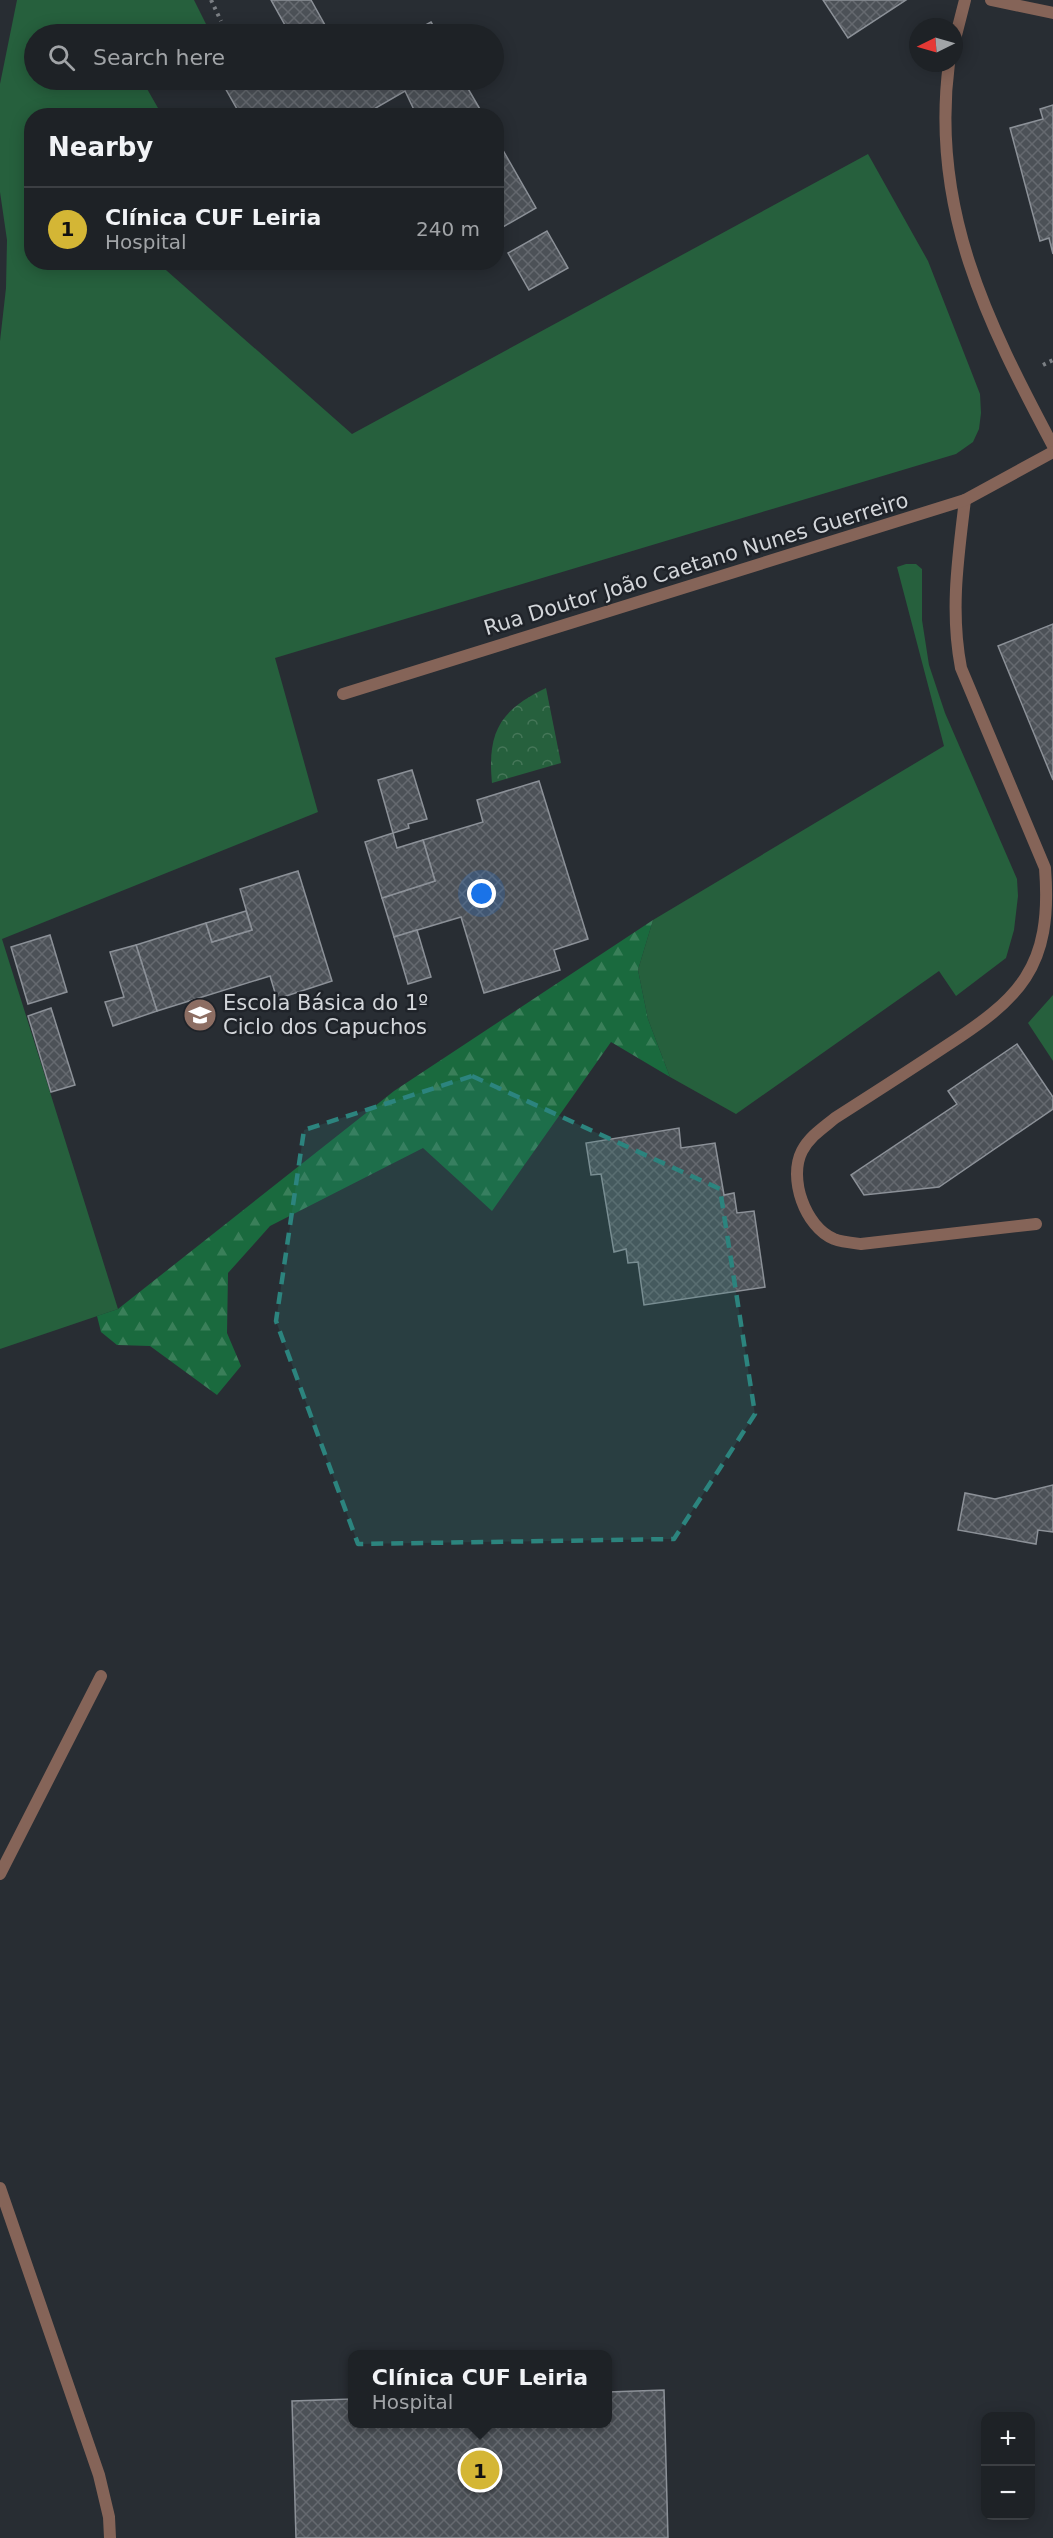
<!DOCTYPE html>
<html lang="en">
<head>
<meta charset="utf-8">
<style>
	body { margin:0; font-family:"DejaVu Sans",sans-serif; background:#2b2f32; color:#f1f3f6 }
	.controls { position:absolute; right:18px; bottom:18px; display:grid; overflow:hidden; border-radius:12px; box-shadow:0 3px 15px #0003 }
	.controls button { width:54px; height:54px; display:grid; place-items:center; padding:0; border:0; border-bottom:2px solid #3c3f43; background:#1e2226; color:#f1f3f6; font:30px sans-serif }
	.compass { position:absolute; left:909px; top:18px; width:54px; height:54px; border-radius:50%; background:#1e2226; box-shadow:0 3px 15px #0003; rotate:265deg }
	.you { position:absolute; left:482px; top:894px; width:21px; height:21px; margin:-15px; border:4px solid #fff; border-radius:50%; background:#1a73e8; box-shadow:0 0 0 9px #1a73e833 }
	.badge { display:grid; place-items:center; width:39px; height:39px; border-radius:50%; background:#d4b635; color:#111; font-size:20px; font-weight:700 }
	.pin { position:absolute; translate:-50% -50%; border:3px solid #fff; box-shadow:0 2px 6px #0006 }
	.popup { position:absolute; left:348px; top:2350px; width:264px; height:78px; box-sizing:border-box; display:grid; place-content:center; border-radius:12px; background:#1e2226; filter:drop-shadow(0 2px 4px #0005); font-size:20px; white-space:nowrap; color:#a1a4a7 }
	.popup b { font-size:22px; color:#f1f3f6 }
	.popup::after { content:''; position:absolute; left:50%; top:100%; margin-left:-12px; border:12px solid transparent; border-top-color:#1e2226 }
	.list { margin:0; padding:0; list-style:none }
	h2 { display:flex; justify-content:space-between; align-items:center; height:78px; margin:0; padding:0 24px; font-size:26px }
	h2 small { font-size:20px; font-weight:400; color:#a1a4a7 }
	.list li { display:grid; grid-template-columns:39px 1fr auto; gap:18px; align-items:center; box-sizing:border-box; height:84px; padding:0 24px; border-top:2px solid #3c3f43 }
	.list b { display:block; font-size:22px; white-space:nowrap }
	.list p { margin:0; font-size:20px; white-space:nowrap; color:#a1a4a7 }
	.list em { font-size:20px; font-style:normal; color:#a1a4a7 }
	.icon { flex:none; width:33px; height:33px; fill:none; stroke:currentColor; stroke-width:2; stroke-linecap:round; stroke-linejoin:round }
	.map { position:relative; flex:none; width:1053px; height:2538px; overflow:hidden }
	.search { position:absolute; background:#1e2226; box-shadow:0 3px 15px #0003; left:24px; top:24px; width:480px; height:66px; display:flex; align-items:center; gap:15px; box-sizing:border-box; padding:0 21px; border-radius:33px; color:#a1a4a7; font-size:22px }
	.panel { position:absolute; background:#1e2226; box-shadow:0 3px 15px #0003; left:24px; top:108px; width:480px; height:162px; border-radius:24px }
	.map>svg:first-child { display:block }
	.grass { fill:#26603d }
	.forest { fill:url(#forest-firs) }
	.park { fill:url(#park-crowns) }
	.building { fill:url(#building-cross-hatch); stroke:#8c9198; stroke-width:1.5 }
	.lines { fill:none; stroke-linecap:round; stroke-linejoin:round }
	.path { stroke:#7b7f84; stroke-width:4; stroke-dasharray:3 4.5; stroke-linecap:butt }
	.service { stroke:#856458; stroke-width:12 }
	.minor { stroke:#856458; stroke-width:12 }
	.marked { fill:#2c847e; fill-opacity:0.2; stroke:#2c847e; stroke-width:4.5; stroke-dasharray:12 8; stroke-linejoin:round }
	.labels { text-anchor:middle; stroke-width:5; stroke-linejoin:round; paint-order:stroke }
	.street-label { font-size:21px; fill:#d3d6da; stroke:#1f2329 }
	.poi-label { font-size:21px; fill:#d3d6da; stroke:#1f2329; text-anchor:start }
</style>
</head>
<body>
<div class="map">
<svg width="1053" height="2538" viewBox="0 0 1053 2538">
	<defs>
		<pattern id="forest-firs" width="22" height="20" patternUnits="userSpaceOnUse" patternTransform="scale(1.5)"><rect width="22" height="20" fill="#1a6a3e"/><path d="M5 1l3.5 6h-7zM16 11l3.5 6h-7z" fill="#3a7f59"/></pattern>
		<pattern id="park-crowns" width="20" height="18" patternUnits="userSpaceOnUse" patternTransform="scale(1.5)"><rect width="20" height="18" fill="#26603d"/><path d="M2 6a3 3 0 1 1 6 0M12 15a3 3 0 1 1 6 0" fill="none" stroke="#457658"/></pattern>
		<pattern id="building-cross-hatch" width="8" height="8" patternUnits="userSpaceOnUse" patternTransform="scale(1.5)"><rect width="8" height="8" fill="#4c5157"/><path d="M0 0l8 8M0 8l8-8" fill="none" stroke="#65696f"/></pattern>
	</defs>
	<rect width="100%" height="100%" fill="#282d33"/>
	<g class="grass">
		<path d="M17,0H194L208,28L197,34H34V80H142L162,115L32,116V262L158,263L352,434L868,154L928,261L980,394L981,413L979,429L973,442L956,454L275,658L318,812L2,939L118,1309L0,1349V341L6,288L7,240L0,192V84Z"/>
		<path d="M906,564H916L922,569V620L929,665L945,713L1017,879L1018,896L1014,930L1006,958L956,996L939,971L736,1114L670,1077L648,1019L638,970L653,920L944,746L897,567Z"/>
		<path d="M1053,995V1061L1028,1023Z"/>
	</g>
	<path class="forest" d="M653,920L638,970L648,1019L670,1077L611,1042L492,1211L423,1148L270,1226L228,1273L227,1333L241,1366L217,1395L150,1346L117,1345L101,1332L97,1316L118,1309L394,1091Z"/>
	<path class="park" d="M546,688L561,763L492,783C487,732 500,710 546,688Z"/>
	<g class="building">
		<path d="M271,0H311L330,34H290Z"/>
		<path d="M823,0H906L848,38Z"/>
		<path d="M431,22L438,34H409Z"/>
		<path d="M235,80H324L326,82L330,80H463L484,116H417L405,91L362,116H241L224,86Z"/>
		<path d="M1053,105V254L1049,238L1040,241L1010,128L1043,119L1040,109Z"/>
		<path d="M496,138L536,208L496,231Z"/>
		<path d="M547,231L568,268L529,290L508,253Z"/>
		<path d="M1053,624V780L998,646Z"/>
		<path d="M412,770L427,819L408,824L409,828L393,833L378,780Z"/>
		<path d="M539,781L588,939L554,950L560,970L484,993L461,917L394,937L382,898L435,881L423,840L483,822L477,800Z"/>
		<path d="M393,833L397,848L423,840L435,881L382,898L365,842Z"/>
		<path d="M298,871L332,981L277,999L270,976L157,1011L136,945L206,923L212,942L252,930L240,889Z"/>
		<path d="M246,911L252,930L212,942L206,923Z"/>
		<path d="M417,930L431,977L408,984L394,937Z"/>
		<path d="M50,935L67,992L28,1004L11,947Z"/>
		<path d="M136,945L157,1011L113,1026L105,1002L124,997L110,952Z"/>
		<path d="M51,1008L75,1085L51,1092L28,1016Z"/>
		<path d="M1017,1044L1053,1097V1109L939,1187L864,1195L851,1175L957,1104L948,1091Z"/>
		<path d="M679,1128L681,1148L715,1143L724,1195L734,1193L737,1213L754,1211L765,1287L644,1305L638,1262L628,1263L626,1249L614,1252L601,1174L591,1175L586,1143Z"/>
		<path d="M1053,1485V1532L1038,1530L1036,1544L958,1530L965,1493L995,1499Z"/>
		<path d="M664,2390L668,2538H296L292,2401L352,2399V2424H608V2392Z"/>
	</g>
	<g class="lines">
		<g class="path">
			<path d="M211,0L221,21"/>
			<path d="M1043,365L1053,360"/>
		</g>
		<g class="service">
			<path d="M0,1874L101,1676"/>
			<path d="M0,2188L99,2475L109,2517L110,2538"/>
		</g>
		<g class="minor">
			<path d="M991,0L1053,13"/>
			<path d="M954,43L965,0"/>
			<path d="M949,63C930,208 987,322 1053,446"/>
			<path d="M965,500C958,558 950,611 961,668L1045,868C1053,969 1019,999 943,1048C907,1072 871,1095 835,1118C823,1128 810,1136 802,1151C788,1178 805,1227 834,1239C842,1242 853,1243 861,1244L1036,1224"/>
			<path d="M343,694L965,500L1053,452"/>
		</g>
	</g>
	<path class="marked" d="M472,1076L720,1189L755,1414L674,1539L358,1544L276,1321L304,1130Z"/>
	<defs>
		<g id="school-disc" transform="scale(1.725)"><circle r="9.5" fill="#8d6e63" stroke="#1f2329"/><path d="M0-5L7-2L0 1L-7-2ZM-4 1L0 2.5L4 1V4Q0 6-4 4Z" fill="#fff"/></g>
	</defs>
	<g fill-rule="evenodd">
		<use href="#school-disc" x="200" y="1015"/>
	</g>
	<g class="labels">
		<g class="street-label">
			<text transform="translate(696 564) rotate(-17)" y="7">Rua Doutor João Caetano Nunes Guerreiro</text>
		</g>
		<g class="poi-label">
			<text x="223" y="1010">Escola Básica do 1º<tspan x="223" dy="24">Ciclo dos Capuchos</tspan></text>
		</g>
	</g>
</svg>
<div class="controls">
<button>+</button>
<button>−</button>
</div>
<svg class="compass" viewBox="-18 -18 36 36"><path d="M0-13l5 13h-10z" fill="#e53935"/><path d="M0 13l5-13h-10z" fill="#a1a4a7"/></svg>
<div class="you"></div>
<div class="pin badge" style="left:480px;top:2470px">1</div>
<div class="popup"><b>Clínica CUF Leiria</b>Hospital</div>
<div class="search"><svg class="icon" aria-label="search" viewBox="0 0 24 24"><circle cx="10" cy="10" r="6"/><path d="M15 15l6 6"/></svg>Search here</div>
<section class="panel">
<h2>Nearby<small></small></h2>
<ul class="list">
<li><span class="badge">1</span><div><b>Clínica CUF Leiria</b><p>Hospital</p></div><em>240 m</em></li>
</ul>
</section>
</div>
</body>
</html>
